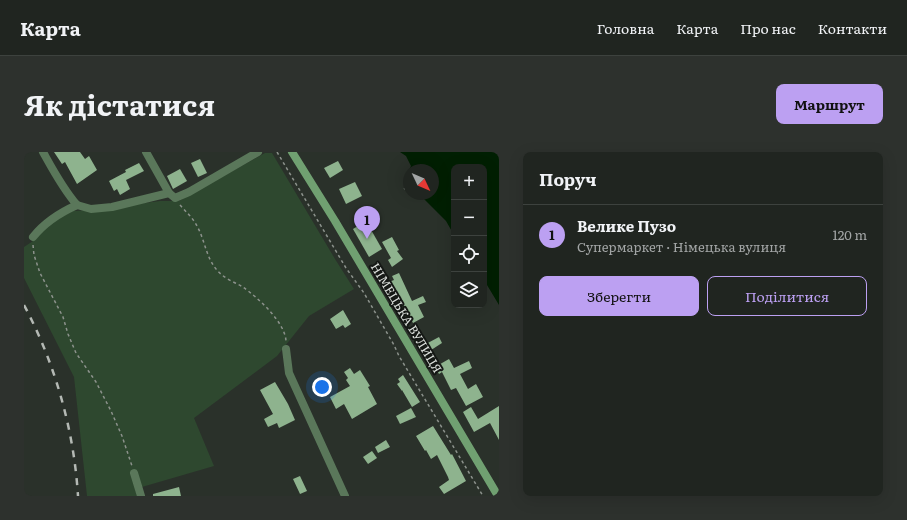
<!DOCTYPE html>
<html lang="uk">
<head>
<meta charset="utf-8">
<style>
	body { margin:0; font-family:Literata,serif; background:#2d312d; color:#f1f3f6 }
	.controls { position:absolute; right:12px; top:12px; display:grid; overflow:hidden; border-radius:8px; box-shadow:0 4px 16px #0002 }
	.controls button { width:36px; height:36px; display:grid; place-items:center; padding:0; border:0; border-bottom:1px solid #3d423e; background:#202520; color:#f1f3f6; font:20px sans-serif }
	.compass { position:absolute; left:379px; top:12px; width:36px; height:36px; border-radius:50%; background:#202520; box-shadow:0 4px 16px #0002; rotate:134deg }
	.you { position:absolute; left:298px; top:235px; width:14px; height:14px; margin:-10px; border:3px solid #fff; border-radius:50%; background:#1a73e8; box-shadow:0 0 0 6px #1a73e833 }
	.badge { display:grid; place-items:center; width:26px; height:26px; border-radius:50%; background:#bca0f2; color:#111; font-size:13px; font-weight:700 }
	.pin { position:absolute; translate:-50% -33px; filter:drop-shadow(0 1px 2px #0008) }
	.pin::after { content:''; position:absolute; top:21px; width:14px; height:12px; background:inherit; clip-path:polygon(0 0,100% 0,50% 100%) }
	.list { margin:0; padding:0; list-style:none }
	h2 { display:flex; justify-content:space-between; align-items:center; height:52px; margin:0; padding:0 16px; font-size:17px }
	h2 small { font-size:13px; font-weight:400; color:#a2a5a5 }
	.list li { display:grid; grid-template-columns:26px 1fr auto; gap:12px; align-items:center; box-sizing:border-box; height:60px; padding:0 16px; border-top:1px solid #3d423e }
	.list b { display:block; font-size:15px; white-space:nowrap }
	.list p { margin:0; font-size:13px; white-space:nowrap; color:#a2a5a5 }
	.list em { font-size:13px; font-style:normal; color:#a2a5a5 }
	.actions { display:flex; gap:8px; padding:12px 16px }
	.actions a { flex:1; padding:9px 0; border:1px solid #bca0f2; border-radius:8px; text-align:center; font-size:14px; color:#bca0f2 }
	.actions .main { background:#bca0f2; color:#111 }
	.icon { flex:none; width:22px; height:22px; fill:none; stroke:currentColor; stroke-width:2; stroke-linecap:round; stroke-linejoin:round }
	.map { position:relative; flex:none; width:475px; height:344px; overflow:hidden; border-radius:8px }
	header { display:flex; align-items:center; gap:24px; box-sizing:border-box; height:56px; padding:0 20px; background:#202520; border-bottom:1px solid #3d423e }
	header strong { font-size:19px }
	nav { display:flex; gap:22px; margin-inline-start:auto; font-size:14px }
	.intro { display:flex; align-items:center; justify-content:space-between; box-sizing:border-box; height:96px; padding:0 24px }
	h1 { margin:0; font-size:28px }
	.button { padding:10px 18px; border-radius:8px; background:#bca0f2; color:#111; font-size:14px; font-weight:700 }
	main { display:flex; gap:24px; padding:0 24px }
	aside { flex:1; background:#202520; border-radius:8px; box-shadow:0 4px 16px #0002 }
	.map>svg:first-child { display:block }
	.green { fill:#2e482f }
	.water { fill:#001f02 }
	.building { fill:#8eb38e }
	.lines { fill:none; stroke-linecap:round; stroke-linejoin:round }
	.path { stroke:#8c928c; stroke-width:1.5; stroke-dasharray:3 3; stroke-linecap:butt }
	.street { stroke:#5a775a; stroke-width:8 }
	.secondary { stroke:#70a071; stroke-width:8 }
	.rail { stroke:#b4b9b4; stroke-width:2.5; stroke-dasharray:7 7; stroke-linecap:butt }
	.labels { text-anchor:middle; stroke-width:4; stroke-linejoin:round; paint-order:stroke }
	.street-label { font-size:12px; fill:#dee2de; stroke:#151815 }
</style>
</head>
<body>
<header>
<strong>Карта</strong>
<nav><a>Головна</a><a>Карта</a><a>Про нас</a><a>Контакти</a></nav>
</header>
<div class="intro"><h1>Як дістатися</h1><a class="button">Маршрут</a></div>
<main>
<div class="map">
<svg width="475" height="344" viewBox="0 0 475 344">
	<rect width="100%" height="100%" fill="#2a312a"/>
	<path class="green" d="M241,1H248L311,107L330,137L285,164L253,204L170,266L190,314L111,337L113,344H63L50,225L0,126V95L12,87L21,73L49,59L67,58L136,49H155Z"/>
	<path class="water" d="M376,0H475V153L460,128V15H430V83L422,69L395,42H409V18H385L387,14L382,4Z"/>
	<g class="building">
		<path d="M30,0H56L61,7L65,4L73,18L53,32L41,10L38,12Z"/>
		<path d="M176,7L183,21L174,25L167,11Z"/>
		<path d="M314,9L319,18L306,26L300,16Z"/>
		<path d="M115,11L120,19L102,28L106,37L96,43L93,37L90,39L85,29L102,20L101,18Z"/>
		<path d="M156,17L163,29L149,37L143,24Z"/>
		<path d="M331,30L338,44L322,52L315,37Z"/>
		<path d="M342,69L358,97L345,105L329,77Z"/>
		<path d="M368,85L375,98L373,99L379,107L368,115L364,108L367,106L358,90Z"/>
		<path d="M375,121L388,149L399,144L402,150L394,153L400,165L389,171L379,152L375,153L365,130L370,128L368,124Z"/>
		<path d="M319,158L327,172L321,176L319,173L312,177L306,167Z"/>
		<path d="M415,185L418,191L404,200L400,193Z"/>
		<path d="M425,207L430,216L445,209L448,216L436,222L444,237L452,232L459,245L442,254L432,236L427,238L418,220L415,222L411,215Z"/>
		<path d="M326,216L330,222L336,218L346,234L344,235L353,252L328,267L320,252L312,257L306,245L326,234L322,228L324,226L320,220Z"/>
		<path d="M379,223L396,250L388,255L378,238V239L373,232L376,230L374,227Z"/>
		<path d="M251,230L264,252L271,268L255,276L253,271L244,275L240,267L249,262L236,238Z"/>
		<path d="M475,254V288L466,271L450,280L439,260L447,255L454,267Z"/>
		<path d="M387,256L392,265L376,272L372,264Z"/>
		<path d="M409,274L427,303L428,302L442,329L420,342L415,335L425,328L424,325L413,303L407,307L402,298L401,299L392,284Z"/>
		<path d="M362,288L366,295L354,301L351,295Z"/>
		<path d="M348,299L353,306L344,312L339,305Z"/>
		<path d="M276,324L283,339L276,342L269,327Z"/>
		<path d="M155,335L157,344H129V342Z"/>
	</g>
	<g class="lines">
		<g class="path">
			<path d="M253,0L322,116L340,141L370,193L375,204L459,344"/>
			<path d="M380,37L385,34"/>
			<path d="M156,53C162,60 169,66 173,74C182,90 182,110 198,123C204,128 212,131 219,135C234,146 261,170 262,189"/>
			<path d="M9,93L10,103L16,121L39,165L44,182L52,201L72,230L87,259L98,284L108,314"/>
		</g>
		<g class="street">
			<path d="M19,0C29,18 39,37 53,53"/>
			<path d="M122,0L145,41"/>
			<path d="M9,85C21,70 35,61 53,53L67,57L88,55L145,41L151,46L165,40L234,0"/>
			<path d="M262,197L265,221L321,344"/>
			<path d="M110,321L117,344"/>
		</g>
		<path class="secondary" d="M268,0L311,69L474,344"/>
		<path class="rail" d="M0,153C31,211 50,278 54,344"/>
	</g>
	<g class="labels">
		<g class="street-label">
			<text transform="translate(382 166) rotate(59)" y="4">НІМЕЦЬКА ВУЛИЦЯ</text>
		</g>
	</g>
</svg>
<div class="controls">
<button>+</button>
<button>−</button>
<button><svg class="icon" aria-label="locate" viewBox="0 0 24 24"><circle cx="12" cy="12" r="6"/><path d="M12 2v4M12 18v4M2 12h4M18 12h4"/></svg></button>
<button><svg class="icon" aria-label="layers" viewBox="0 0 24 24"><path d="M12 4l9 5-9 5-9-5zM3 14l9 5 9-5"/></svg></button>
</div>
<svg class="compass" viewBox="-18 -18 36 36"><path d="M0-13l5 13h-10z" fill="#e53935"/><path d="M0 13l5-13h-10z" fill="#a2a5a5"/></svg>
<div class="you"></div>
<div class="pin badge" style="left:343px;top:87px">1</div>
</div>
<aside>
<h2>Поруч<small></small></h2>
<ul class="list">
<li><span class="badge">1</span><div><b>Велике Пузо</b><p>Супермаркет · Німецька вулиця</p></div><em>120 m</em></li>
</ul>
<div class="actions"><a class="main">Зберегти</a><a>Поділитися</a></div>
</aside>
</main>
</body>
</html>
